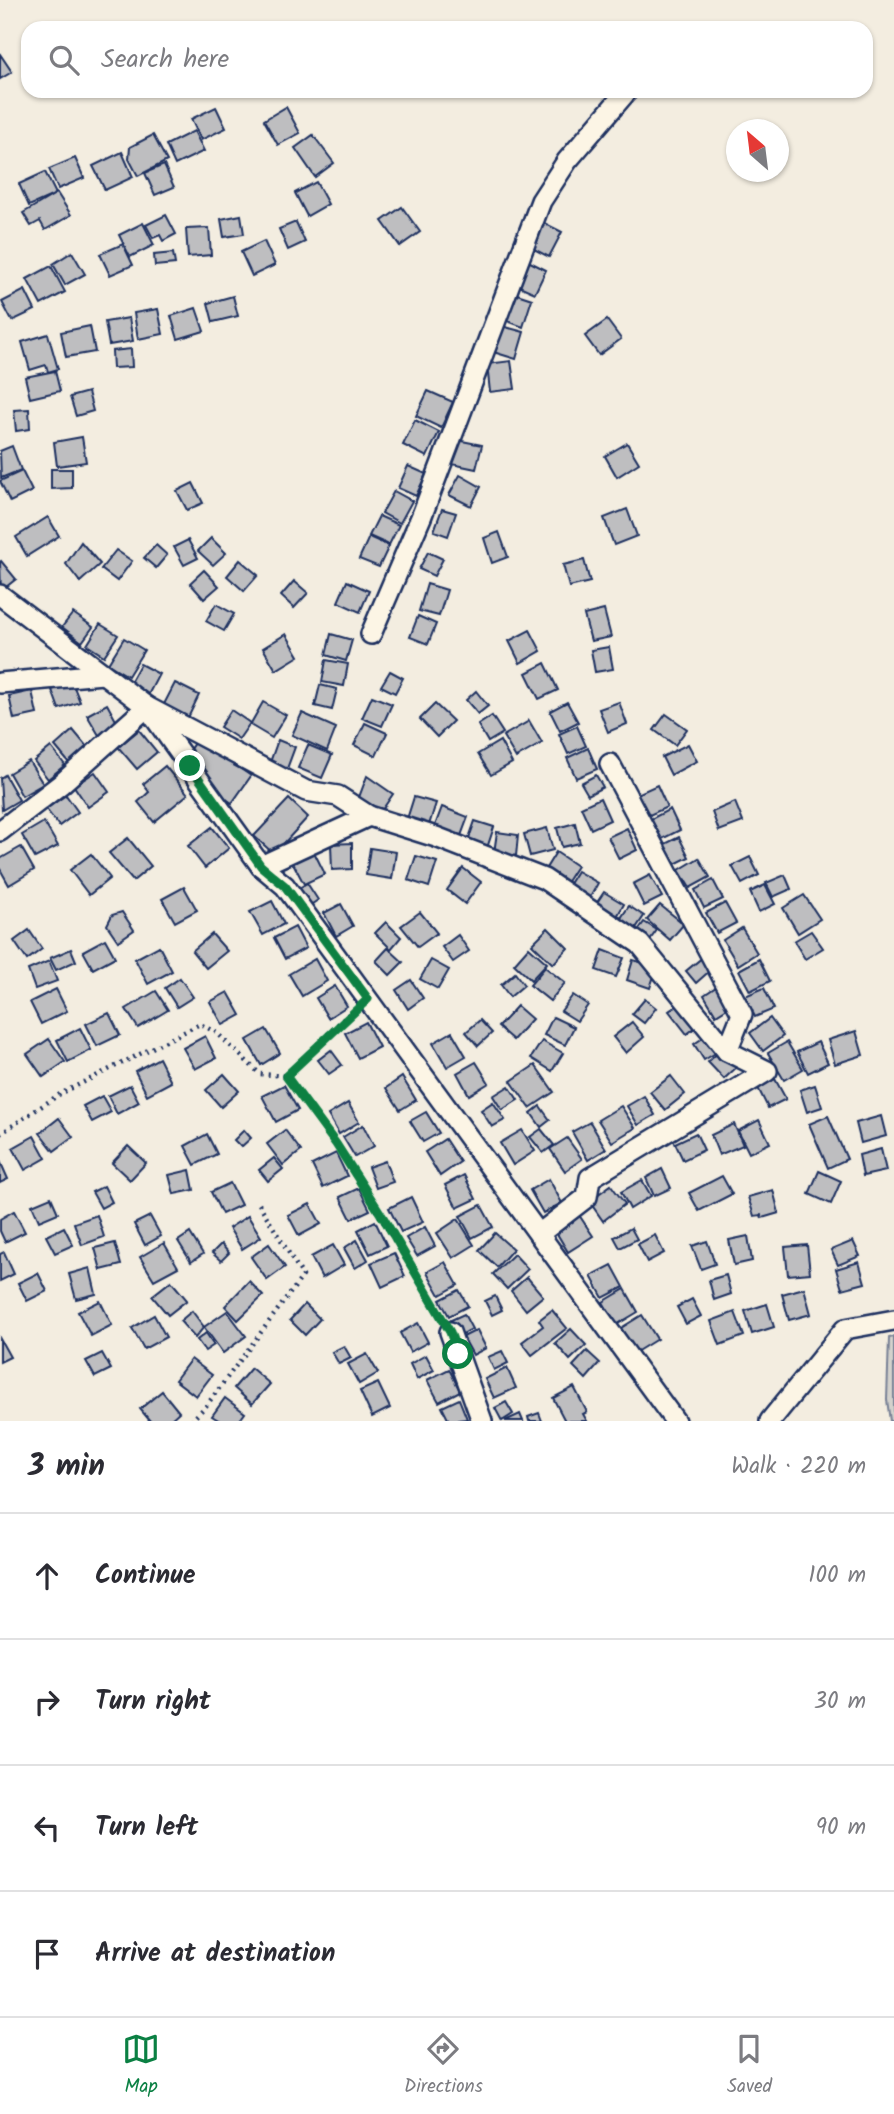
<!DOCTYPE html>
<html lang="en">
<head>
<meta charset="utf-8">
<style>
	body { margin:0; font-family:Kalam,sans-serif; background:#f7f7f7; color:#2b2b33 }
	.compass { position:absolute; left:726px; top:119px; width:63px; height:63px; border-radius:50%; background:#fff; box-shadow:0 2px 5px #0004; rotate:332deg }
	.stop { position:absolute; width:21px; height:21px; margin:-16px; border:5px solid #0b8043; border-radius:50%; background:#fff }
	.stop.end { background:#0b8043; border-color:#fff; box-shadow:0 2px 7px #0008 }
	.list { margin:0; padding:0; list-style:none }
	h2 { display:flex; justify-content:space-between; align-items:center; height:91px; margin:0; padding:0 28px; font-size:30px }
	h2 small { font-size:23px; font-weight:400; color:#7c7c81 }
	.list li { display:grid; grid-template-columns:46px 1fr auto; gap:21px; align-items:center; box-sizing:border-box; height:126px; padding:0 28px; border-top:2px solid #e1e1e2 }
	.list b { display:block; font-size:26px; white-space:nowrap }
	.list em { font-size:23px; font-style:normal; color:#7c7c81 }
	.icon { flex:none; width:38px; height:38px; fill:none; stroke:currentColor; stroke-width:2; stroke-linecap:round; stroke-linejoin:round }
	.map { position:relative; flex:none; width:894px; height:1421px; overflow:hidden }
	.search { position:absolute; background:#fff; box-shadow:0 2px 5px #0004; left:21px; right:21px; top:21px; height:77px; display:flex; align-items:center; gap:18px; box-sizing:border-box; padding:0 24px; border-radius:21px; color:#7c7c81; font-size:26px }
	.sheet { height:595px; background:#fff }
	nav { display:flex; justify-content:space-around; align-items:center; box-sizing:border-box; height:98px; border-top:2px solid #e1e1e2; background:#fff; font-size:19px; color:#7c7c81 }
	nav a { display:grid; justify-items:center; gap:4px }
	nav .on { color:#0b8043 }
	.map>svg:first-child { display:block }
	.green { fill:#d3d1cc; stroke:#778095; stroke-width:2 }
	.building { fill:#bebec0; stroke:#1b2f5e; stroke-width:2 }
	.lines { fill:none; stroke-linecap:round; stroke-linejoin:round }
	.minor-casing { stroke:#1b2f5e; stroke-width:24 }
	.path { stroke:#1b2f5e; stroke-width:4.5; stroke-dasharray:2 5; stroke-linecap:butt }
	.minor { stroke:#fcf5e5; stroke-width:19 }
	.route { stroke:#0b8043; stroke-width:9 }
</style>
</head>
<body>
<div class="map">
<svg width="894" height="1421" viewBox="0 0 894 1421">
	<rect width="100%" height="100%" fill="#f3ede0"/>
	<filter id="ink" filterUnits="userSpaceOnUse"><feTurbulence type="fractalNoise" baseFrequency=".0143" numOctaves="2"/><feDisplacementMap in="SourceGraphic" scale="14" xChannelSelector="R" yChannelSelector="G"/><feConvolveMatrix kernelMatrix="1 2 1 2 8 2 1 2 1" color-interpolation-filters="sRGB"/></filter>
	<g filter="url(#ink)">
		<path class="green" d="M894,1337V1421H890L887,1400L889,1338Z"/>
		<g class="building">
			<path d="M0,54L12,72L0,79Z"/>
			<path d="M216,107L226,128L201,140L191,119Z"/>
			<path d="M286,107L300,133L278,145L264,120Z"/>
			<path d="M194,131L204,151L175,165L166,145Z"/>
			<path d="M153,135L167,161L138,176L129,159L130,147Z"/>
			<path d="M313,135L334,163L315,177L295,148Z"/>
			<path d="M122,152L133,177L105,190L93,166Z"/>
			<path d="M75,158L84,178L58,189L49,169Z"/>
			<path d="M164,165L174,187L155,195L145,173Z"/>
			<path d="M45,172L56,194L29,206L19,184Z"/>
			<path d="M316,182L328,204L307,216L295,193Z"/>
			<path d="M57,193L71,215L45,230L40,221L31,226L23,213Z"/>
			<path d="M402,207L420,232L400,246L382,221Z"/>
			<path d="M166,215L176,234L163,241L160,235L153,238L146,225Z"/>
			<path d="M241,215L244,234L224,237L221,219Z"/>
			<path d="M296,222L305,242L288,250L279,229Z"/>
			<path d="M542,222L562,232L549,257L530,247Z"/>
			<path d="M143,223L154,245L130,257L119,235Z"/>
			<path d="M209,228L211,255L188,257L186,229Z"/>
			<path d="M264,241L275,265L252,276L241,252Z"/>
			<path d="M123,244L133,265L110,275L100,254Z"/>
			<path d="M72,252L85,274L65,285L53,264Z"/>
			<path d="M173,253L175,264L155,266L154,255Z"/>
			<path d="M528,261L546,270L535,293L517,285Z"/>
			<path d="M51,266L65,292L41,305L27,279Z"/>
			<path d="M25,290L35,310L12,321L2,302Z"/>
			<path d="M511,292L532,299L523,327L502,319Z"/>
			<path d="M233,296L238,316L213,322L208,303Z"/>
			<path d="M196,308L204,331L178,339L171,316Z"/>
			<path d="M158,309L163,334L138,339L134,313Z"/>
			<path d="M129,318L133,341L109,345L105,322Z"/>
			<path d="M607,320L621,339L599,355L585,336Z"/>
			<path d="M498,325L524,332L516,359L490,351Z"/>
			<path d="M90,326L95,352L66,357L61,332Z"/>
			<path d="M48,334L58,369L48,372L46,365L30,370L22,342Z"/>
			<path d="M131,349L132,367L113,368L112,351Z"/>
			<path d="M511,361L515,389L490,392L487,364Z"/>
			<path d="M55,371L60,391L30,398L25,377Z"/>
			<path d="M428,391L453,402L441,428L416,416Z"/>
			<path d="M88,392L93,411L76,416L70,397Z"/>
			<path d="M29,409L30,429L16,431L14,410Z"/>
			<path d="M415,420L439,432L427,457L403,445Z"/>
			<path d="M82,437L86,462L57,466L54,442Z"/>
			<path d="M457,440L482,445L476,469L452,464Z"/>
			<path d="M627,443L639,463L617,477L605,456Z"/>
			<path d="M12,446L21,470L1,478L0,451Z"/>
			<path d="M408,466L426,474L416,496L398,488Z"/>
			<path d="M51,469H72V488L51,489Z"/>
			<path d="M22,471L32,491L10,502L0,481Z"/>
			<path d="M460,475L481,487L471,506L449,495Z"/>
			<path d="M193,483L203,503L187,510L177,491Z"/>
			<path d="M394,491L412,501L400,523L382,513Z"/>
			<path d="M442,509L456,513L448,536L434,531Z"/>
			<path d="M627,509L637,536L614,545L604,518Z"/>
			<path d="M379,516L399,525L389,545L369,536Z"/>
			<path d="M48,517L59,536L27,556L16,537Z"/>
			<path d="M499,532L508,557L492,563L484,538Z"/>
			<path d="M369,537L389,546L379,567L359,559Z"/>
			<path d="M211,538L226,553L213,565L198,551Z"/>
			<path d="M188,540L198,558L184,565L174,547Z"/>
			<path d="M81,542L100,564L80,582L66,564Z"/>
			<path d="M156,545L167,555L156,568L144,558Z"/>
			<path d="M116,550L132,561L117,581L101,569Z"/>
			<path d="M428,552L443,559L434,576L419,569Z"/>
			<path d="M240,560L258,575L244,591L227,576Z"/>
			<path d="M584,560L590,582L569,587L563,565Z"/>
			<path d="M1,561L16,579L1,591L0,562Z"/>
			<path d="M204,570L219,586L204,599L190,583Z"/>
			<path d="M294,581L308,593L294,608L281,596Z"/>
			<path d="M347,581L369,591L360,612L338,602Z"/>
			<path d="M427,584L447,590L439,616L419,611Z"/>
			<path d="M216,604L234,614L224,631L206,621Z"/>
			<path d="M604,610L611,637L591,641L584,615Z"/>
			<path d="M73,613L93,627L82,642L62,627Z"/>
			<path d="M418,616L436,624L428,644L410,637Z"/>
			<path d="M100,624L118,635L104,656L87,645Z"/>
			<path d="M530,630L541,651L520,663L509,641Z"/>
			<path d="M286,634L299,656L276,670L263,648Z"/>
			<path d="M331,634L352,640L346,661L326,655Z"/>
			<path d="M124,638L144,650L128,676L108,664Z"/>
			<path d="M609,647L613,669L595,672L591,650Z"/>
			<path d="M326,660L348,664L344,686L322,682Z"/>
			<path d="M545,663L558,690L539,699L526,673Z"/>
			<path d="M140,664L159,674L147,697L128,686Z"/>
			<path d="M390,671L403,678L395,693L381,686Z"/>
			<path d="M72,682L80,702L59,709L52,690Z"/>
			<path d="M175,683L199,695L186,722L161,710Z"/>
			<path d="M320,685L337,689L332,710L315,706Z"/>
			<path d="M32,691L37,714L14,719L9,696Z"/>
			<path d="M476,691L488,706L478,714L466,700Z"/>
			<path d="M372,696L392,704L382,726L362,718Z"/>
			<path d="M263,702L286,715L272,738L250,725Z"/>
			<path d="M567,702L578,722L560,731L550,711Z"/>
			<path d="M619,702L627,724L608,732L599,709Z"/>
			<path d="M107,704L119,726L100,737L87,715Z"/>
			<path d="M435,704L453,721L437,737L420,719Z"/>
			<path d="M231,710L250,723L239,739L220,727Z"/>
			<path d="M302,713L336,728L327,751L292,735Z"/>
			<path d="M666,714L687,729L675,745L654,730Z"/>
			<path d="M492,716L503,733L488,742L478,725Z"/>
			<path d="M528,719L542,743L516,758L503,736L529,721Z"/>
			<path d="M365,723L387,733L376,756L354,745Z"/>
			<path d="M577,726L586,746L568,754L559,734Z"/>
			<path d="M73,730L88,748L69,763L55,746Z"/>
			<path d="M139,730L157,752L137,769L118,747Z"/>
			<path d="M197,739L251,776L232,803L212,789L185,756Z"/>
			<path d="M278,740L295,747L285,774L268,768Z"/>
			<path d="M500,741L512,763L491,775L478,754Z"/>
			<path d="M688,744L697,761L671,775L662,757Z"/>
			<path d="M308,745L332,755L322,778L298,768Z"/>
			<path d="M51,747L65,765L48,779L34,761Z"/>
			<path d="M588,748L597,769L576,778L567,758Z"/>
			<path d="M29,761L43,784L22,796L9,773Z"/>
			<path d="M165,766L188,794L154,822L138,802L149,792L143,784Z"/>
			<path d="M95,772L109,792L88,807L74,786Z"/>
			<path d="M5,775L19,800L2,810L0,778Z"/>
			<path d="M596,775L603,787L588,795L581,783Z"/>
			<path d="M367,776L393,794L378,816L358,800Z"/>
			<path d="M657,785L667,807L645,817L635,795Z"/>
			<path d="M66,795L78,812L59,826L46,809Z"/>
			<path d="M414,797L436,803L429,825L407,819Z"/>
			<path d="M600,798L610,820L591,829L581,807Z"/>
			<path d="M289,799L308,817L274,854L254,836Z"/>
			<path d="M735,802L743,822L719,831L712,812Z"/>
			<path d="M442,807L468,817L459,841L433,831Z"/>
			<path d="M670,809L680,830L658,841L649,820Z"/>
			<path d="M475,821L494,827L487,848L468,841Z"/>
			<path d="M44,822L58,846L35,858L22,835Z"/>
			<path d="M575,823L580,843L562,847L557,828Z"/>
			<path d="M212,827L229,848L205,868L188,846Z"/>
			<path d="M547,828L553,850L530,856L524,834Z"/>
			<path d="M627,828L637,850L619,859L608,837Z"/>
			<path d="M497,832L518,835L516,856L494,853Z"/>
			<path d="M679,837L689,857L669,867L659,847Z"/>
			<path d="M128,838L151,866L133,881L109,853Z"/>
			<path d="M352,843V869L332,870L331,844Z"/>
			<path d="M21,847L34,870L9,885L0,869V859Z"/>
			<path d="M370,848L396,852L392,879L366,875Z"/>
			<path d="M314,852L325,874L304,884L293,863Z"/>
			<path d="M556,852L577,866L564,886L543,873Z"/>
			<path d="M91,854L110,878L89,895L70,870Z"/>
			<path d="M416,856L437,862L429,887L408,880Z"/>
			<path d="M750,857L759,875L742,884L732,866Z"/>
			<path d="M699,858L710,877L690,888L679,870Z"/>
			<path d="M463,868L481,882L465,904L447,890Z"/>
			<path d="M577,871L598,883L587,903L565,890Z"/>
			<path d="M650,875L662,897L644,906L633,884Z"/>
			<path d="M785,875L791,889L773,897L766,883Z"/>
			<path d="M713,880L723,899L704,908L695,890Z"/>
			<path d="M307,883L318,900L309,906L299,888Z"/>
			<path d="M765,885L775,904L759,912L750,892Z"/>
			<path d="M184,887L197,910L175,922L162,899Z"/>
			<path d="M604,892L624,904L615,920L594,907Z"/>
			<path d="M804,895L820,919L798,933L783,908Z"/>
			<path d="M272,901L284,924L263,935L250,912Z"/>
			<path d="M725,903L736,923L717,933L706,913Z"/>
			<path d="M341,904L353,926L336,936L324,913Z"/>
			<path d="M660,905L684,924L670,940L647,920Z"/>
			<path d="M629,906L644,916L632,934L617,924Z"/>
			<path d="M122,912L134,930L118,941L107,925L112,915Z"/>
			<path d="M420,912L437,933L418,947L401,926Z"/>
			<path d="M386,922L401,937L391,949L375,933Z"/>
			<path d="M644,922L657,930L647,944L635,935Z"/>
			<path d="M295,927L306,948L285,959L274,938Z"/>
			<path d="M548,928L568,948L553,964L532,944Z"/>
			<path d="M742,928L757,953L738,965L723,940Z"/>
			<path d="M29,930L42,949L27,960L14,941Z"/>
			<path d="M811,931L823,948L805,959L794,941Z"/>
			<path d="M212,934L227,951L206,968L192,951Z"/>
			<path d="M458,935L469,951L453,962L442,947Z"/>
			<path d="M105,939L115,957L93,969L83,951Z"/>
			<path d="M159,946L172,971L148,984L135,959Z"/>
			<path d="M529,947L547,963L531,980L514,964Z"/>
			<path d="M388,948L403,962L390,975L376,961Z"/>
			<path d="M71,949L76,961L56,970L50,958Z"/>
			<path d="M603,950L624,958L616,977L596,970Z"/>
			<path d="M703,957L713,968L696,983L686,971Z"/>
			<path d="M315,959L327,981L302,996L289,974Z"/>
			<path d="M759,959L770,981L750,991L739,970Z"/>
			<path d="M431,960L449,970L438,989L420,979Z"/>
			<path d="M633,960L657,967L650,988L627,980Z"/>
			<path d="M49,961L57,981L35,989L28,970Z"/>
			<path d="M545,967L565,983L550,1001L530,985Z"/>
			<path d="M515,973L524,985L510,997L501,985Z"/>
			<path d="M180,978L193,997L177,1007L165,988Z"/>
			<path d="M411,980L423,998L408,1009L396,990Z"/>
			<path d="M722,983L735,1003L716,1015L704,995Z"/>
			<path d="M335,986L347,1006L328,1018L316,998Z"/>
			<path d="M764,988L774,1009L755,1017L745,996Z"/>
			<path d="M56,989L67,1011L41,1024L30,1002Z"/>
			<path d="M156,991L168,1010L138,1028L126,1009Z"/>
			<path d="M228,992L241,1015L223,1025L210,1002Z"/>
			<path d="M573,995L588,1005L577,1021L561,1011Z"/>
			<path d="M645,999L656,1008L644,1023L632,1014Z"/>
			<path d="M683,1001L700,1024L687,1034L669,1011Z"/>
			<path d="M517,1006L532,1019L513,1040L498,1027Z"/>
			<path d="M109,1013L120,1035L97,1046L86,1024Z"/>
			<path d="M553,1017L574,1027L565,1045L544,1035Z"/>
			<path d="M770,1018L783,1036L763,1051L750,1033Z"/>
			<path d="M480,1020L492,1033L478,1046L466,1032Z"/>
			<path d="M366,1022L379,1047L358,1058L345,1033Z"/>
			<path d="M632,1022L644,1037L626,1053L613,1037Z"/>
			<path d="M80,1028L91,1050L68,1062L57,1040Z"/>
			<path d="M266,1029L280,1053L261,1065L247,1040Z"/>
			<path d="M856,1031L863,1055L835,1064L828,1040Z"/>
			<path d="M452,1032L466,1056L447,1067L433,1043Z"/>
			<path d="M709,1034L719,1051L704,1060L694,1044Z"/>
			<path d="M205,1036L216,1058L195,1069L183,1048Z"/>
			<path d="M49,1039L65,1062L43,1077L27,1054Z"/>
			<path d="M542,1041L563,1053L552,1071L531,1058Z"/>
			<path d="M787,1042L803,1069L784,1080L768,1053Z"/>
			<path d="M818,1042L828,1063L808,1073L797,1052Z"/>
			<path d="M722,1049L738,1066L724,1079L708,1062Z"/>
			<path d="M331,1050L342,1065L329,1074L318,1060Z"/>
			<path d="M159,1058L171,1082L147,1095L135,1071Z"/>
			<path d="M476,1062L489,1083L469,1095L457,1073Z"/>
			<path d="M535,1065L554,1092L530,1108L511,1081Z"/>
			<path d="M224,1074L239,1091L221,1107L206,1090Z"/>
			<path d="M671,1076L685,1094L665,1110L650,1092Z"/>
			<path d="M402,1077L416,1100L400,1110L386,1088Z"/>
			<path d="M775,1079L786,1099L768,1108L758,1088Z"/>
			<path d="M130,1085L139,1102L117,1114L108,1096Z"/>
			<path d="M284,1085L298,1110L276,1122L262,1096Z"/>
			<path d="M815,1085L822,1107L807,1112L800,1090Z"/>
			<path d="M509,1086L518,1100L502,1110L493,1096Z"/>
			<path d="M102,1096L111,1112L92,1122L83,1106Z"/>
			<path d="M644,1096L655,1115L638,1125L627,1106Z"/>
			<path d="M493,1102L505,1120L492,1127L481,1110Z"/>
			<path d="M348,1103L359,1122L339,1134L328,1115Z"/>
			<path d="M540,1106L550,1120L541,1127L531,1113Z"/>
			<path d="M621,1106L635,1128L612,1142L598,1120Z"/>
			<path d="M426,1112L439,1133L423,1142L410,1121Z"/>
			<path d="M828,1116L847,1159L828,1168L809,1124Z"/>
			<path d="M881,1116L886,1136L861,1143L856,1123Z"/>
			<path d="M59,1118L73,1137L54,1151L40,1133Z"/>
			<path d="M759,1120L770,1143L749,1153L738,1131Z"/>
			<path d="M590,1122L606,1149L588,1160L572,1132Z"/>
			<path d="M734,1124L743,1145L719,1155L711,1135Z"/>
			<path d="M363,1125L374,1146L355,1157L343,1137Z"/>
			<path d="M541,1129L554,1145L543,1153L530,1137Z"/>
			<path d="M244,1130L251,1138L241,1147L234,1140Z"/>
			<path d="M285,1130L301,1151L283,1165L267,1144Z"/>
			<path d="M522,1130L535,1151L513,1165L500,1143Z"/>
			<path d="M696,1133L704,1150L683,1160L675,1143Z"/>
			<path d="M207,1134L217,1154L195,1165L185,1146Z"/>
			<path d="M34,1136L46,1158L25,1170L13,1148Z"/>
			<path d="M567,1138L582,1159L565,1171L550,1149Z"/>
			<path d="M445,1139L460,1162L440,1176L425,1152Z"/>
			<path d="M128,1146L146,1163L130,1180L112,1163Z"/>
			<path d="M881,1149L886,1171L863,1176L859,1155Z"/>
			<path d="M336,1153L347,1176L323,1188L312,1165Z"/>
			<path d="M274,1158L283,1169L268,1181L259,1170Z"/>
			<path d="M0,1161L8,1179L0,1183Z"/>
			<path d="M385,1161L393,1182L376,1188L368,1167Z"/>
			<path d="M662,1169L671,1188L654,1196L646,1178Z"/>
			<path d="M190,1170L194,1190L174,1194L169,1175Z"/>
			<path d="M819,1171L841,1181L831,1204L809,1194Z"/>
			<path d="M464,1175L476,1199L457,1208L445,1185Z"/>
			<path d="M722,1176L732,1194L699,1211L689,1193Z"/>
			<path d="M549,1179L562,1203L543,1213L530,1190Z"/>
			<path d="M642,1180L651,1196L630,1209L621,1192Z"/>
			<path d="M230,1183L241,1205L222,1214L211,1192Z"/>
			<path d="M611,1185L625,1204L603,1221L589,1201Z"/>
			<path d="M104,1186L112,1202L101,1208L92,1192Z"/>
			<path d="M359,1188L370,1210L351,1219L340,1197Z"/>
			<path d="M773,1190L779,1213L762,1218L761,1215L754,1216L748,1197Z"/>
			<path d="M51,1197L58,1213L39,1221L32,1205Z"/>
			<path d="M411,1197L423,1222L401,1232L389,1208Z"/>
			<path d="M310,1204L321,1224L299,1236L288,1215Z"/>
			<path d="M481,1205L493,1227L472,1238L460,1216Z"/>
			<path d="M14,1211L25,1232L5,1242L0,1231V1219Z"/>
			<path d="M577,1212L593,1236L568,1252L553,1227Z"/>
			<path d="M97,1215L104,1237L82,1245L74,1223Z"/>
			<path d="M150,1216L161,1236L145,1245L134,1224Z"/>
			<path d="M248,1216L261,1237L242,1249L229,1228Z"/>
			<path d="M458,1219L474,1245L453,1258L437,1233Z"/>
			<path d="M375,1221L387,1246L370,1254L358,1230Z"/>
			<path d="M64,1227L73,1245L55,1253L46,1236Z"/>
			<path d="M425,1227L435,1246L417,1256L406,1238Z"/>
			<path d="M631,1228L637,1239L620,1248L614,1237Z"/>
			<path d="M190,1233L203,1254L191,1262L178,1241Z"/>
			<path d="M495,1233L513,1249L497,1267L479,1250Z"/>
			<path d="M655,1235L664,1253L647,1262L638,1244Z"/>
			<path d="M748,1236L752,1261L734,1265L729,1240Z"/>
			<path d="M357,1240L368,1260L355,1268L344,1248Z"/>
			<path d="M707,1241L715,1264L701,1269L692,1246Z"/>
			<path d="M853,1241L860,1256L838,1265L831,1250Z"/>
			<path d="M115,1243L121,1265L101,1270L95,1248Z"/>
			<path d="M164,1243L178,1267L154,1280L140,1257Z"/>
			<path d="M221,1244L229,1253L221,1261L212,1253Z"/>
			<path d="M269,1244L285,1267L267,1280L251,1257Z"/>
			<path d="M333,1245L344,1265L322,1278L311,1257Z"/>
			<path d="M807,1245L810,1273L788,1275L785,1247Z"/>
			<path d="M4,1252L14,1274L0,1281V1254Z"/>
			<path d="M394,1253L405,1276L382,1287L371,1263Z"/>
			<path d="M514,1254L528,1269L507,1289L493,1274Z"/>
			<path d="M445,1262L458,1285L440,1295L427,1272Z"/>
			<path d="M859,1262L865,1283L842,1289L836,1269Z"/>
			<path d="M612,1265L624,1287L603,1298L591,1276Z"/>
			<path d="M90,1268L96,1294L76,1299L69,1274Z"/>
			<path d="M38,1273L47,1291L27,1301L18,1283Z"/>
			<path d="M726,1275L731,1294L714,1300L709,1280Z"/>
			<path d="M527,1277L543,1296L526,1310L511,1291Z"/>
			<path d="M171,1281L187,1300L168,1315L152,1296Z"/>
			<path d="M249,1281L263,1296L238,1320L225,1306Z"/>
			<path d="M804,1288L811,1314L789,1320L782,1294Z"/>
			<path d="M625,1289L638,1312L616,1325L603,1302Z"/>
			<path d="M459,1290L468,1306L449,1316L440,1300Z"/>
			<path d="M495,1296L502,1310L492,1315L485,1301Z"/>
			<path d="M692,1299L701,1316L686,1324L677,1307Z"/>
			<path d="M100,1301L112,1325L91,1336L78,1312Z"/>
			<path d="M305,1304L320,1319L305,1335L290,1320Z"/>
			<path d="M767,1304L774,1327L752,1334L745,1311Z"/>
			<path d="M552,1310L567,1328L532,1355L522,1342L543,1326L539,1320Z"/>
			<path d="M192,1311L204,1327L195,1338L180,1321Z"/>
			<path d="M227,1311L246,1336L223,1353L204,1327Z"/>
			<path d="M735,1312L744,1336L720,1345L711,1321Z"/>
			<path d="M464,1314L472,1329L459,1336L451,1320Z"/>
			<path d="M154,1315L166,1337L144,1349L132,1328Z"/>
			<path d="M642,1315L657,1339L636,1352L621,1328Z"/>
			<path d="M418,1323L428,1342L410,1352L400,1333Z"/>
			<path d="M571,1329L586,1345L570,1360L555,1343Z"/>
			<path d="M477,1330L486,1348L473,1355L463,1337Z"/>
			<path d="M206,1333L214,1345L205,1351L197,1340Z"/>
			<path d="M0,1339L10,1357L0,1362Z"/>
			<path d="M344,1346L351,1358L339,1364L332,1352Z"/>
			<path d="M502,1351L508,1363L494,1370L488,1357Z"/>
			<path d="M587,1351L600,1363L586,1379L573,1366Z"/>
			<path d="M102,1353L111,1369L95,1377L86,1361Z"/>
			<path d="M367,1354L378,1373L359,1384L348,1364Z"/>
			<path d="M426,1355L434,1370L417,1379L410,1364Z"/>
			<path d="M191,1359L212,1375L196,1396L175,1380Z"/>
			<path d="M251,1368L270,1384L252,1404L234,1388Z"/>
			<path d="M507,1368L516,1388L494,1398L485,1379Z"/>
			<path d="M449,1369L460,1391L439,1402L427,1380Z"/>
			<path d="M378,1383L390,1408L372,1417L360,1391Z"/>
			<path d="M574,1387L587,1412L583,1414L587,1421H565L553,1398Z"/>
			<path d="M162,1391L179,1412L169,1421H150L140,1409Z"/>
			<path d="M225,1398L245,1413L239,1421H220L212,1416Z"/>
			<path d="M459,1399L467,1419L449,1421L442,1407Z"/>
			<path d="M506,1402L513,1414L502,1421L495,1408Z"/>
			<path d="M539,1413L542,1421H529L528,1417Z"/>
			<path d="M520,1414L523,1421H505Z"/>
		</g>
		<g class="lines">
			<g class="minor-casing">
				<g id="minor">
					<path d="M0,595L147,707L261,866L285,886L675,1421"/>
					<path d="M371,634L422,515L541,201L567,161L627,91"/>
					<path d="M0,683L103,674"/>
					<path d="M610,764L742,1014L727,1051"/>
					<path d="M0,831L61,784L147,707L306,791L338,796L369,816"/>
					<path d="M261,866L369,816L436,837L544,879L640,944L727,1051L767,1071L590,1178L587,1197L539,1234"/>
					<path d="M450,1332L482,1421"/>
					<path d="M770,1421L845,1329L894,1320"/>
				</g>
			</g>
			<g class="path">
				<path d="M286,1076L336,1144L441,1316"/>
				<path d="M0,1134L60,1094L200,1024L217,1033L260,1074L286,1076L352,1011"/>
				<path d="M191,1421L206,1406L303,1276L259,1204"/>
			</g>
			<use href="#minor" class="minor"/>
		</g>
	</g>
	<g class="lines" filter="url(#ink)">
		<path class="route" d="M190,766L261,866L285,886L368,999L286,1076L336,1144L384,1219L450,1332L458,1354"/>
	</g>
</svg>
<svg class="compass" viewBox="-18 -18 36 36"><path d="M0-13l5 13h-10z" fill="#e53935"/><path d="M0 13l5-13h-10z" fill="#7c7c81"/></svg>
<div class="stop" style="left:458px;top:1354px"></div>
<div class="stop end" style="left:190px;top:766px"></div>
<div class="search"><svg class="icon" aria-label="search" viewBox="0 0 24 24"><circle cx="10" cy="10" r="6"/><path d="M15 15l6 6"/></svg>Search here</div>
</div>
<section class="sheet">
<h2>3 min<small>Walk · 220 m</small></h2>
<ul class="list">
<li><svg class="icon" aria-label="ahead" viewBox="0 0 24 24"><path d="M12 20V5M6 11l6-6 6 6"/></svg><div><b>Continue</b></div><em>100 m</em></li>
<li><svg class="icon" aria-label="right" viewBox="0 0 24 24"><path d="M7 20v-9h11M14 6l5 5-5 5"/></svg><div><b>Turn right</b></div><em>30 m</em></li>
<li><svg class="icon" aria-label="left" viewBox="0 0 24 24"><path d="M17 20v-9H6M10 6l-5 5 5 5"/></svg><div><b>Turn left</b></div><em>90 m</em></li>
<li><svg class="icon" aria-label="arrive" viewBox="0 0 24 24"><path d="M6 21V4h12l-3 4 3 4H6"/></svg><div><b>Arrive at destination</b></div></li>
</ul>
</section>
<nav>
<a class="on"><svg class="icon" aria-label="map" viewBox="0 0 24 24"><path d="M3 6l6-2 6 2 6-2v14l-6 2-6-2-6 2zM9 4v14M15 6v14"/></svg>Map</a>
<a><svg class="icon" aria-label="directions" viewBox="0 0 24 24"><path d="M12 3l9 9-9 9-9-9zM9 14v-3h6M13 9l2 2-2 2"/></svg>Directions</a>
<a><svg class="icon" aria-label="saved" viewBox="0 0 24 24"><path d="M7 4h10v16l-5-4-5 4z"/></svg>Saved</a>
</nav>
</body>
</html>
